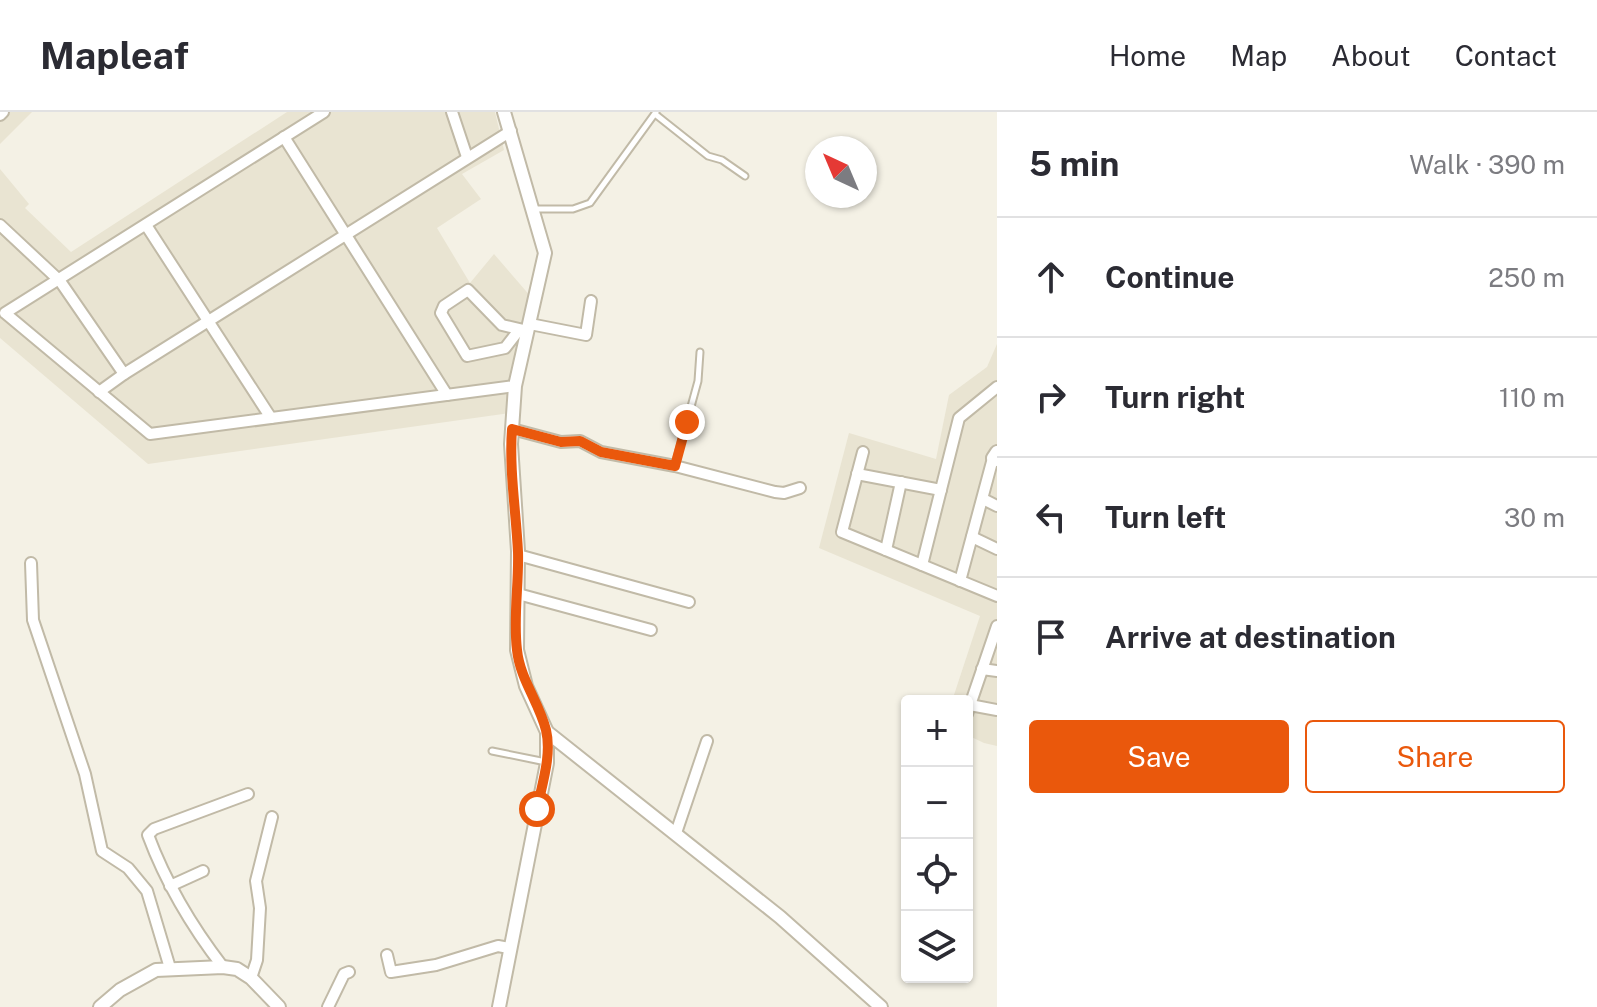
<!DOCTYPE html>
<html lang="en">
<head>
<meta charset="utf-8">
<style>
	body { margin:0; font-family:"Public Sans",sans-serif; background:#f7f7f7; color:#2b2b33 }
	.controls { position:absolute; right:24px; bottom:24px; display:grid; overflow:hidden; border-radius:8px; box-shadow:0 2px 6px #0004 }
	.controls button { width:72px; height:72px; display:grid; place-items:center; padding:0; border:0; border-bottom:2px solid #e1e1e2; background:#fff; color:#2b2b33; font:40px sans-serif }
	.compass { position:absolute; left:805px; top:24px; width:72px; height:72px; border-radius:50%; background:#fff; box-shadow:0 2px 6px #0004; rotate:316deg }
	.stop { position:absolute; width:24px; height:24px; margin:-18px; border:6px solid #ea580c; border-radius:50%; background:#fff }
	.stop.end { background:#ea580c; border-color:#fff; box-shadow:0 2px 8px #0008 }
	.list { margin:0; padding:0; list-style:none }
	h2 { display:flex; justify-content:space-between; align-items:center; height:104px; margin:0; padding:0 32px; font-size:34px }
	h2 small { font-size:26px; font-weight:400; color:#7c7c81 }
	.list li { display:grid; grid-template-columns:52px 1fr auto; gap:24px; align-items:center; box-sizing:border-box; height:120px; padding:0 32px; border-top:2px solid #e1e1e2 }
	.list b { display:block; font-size:30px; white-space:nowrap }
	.list em { font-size:26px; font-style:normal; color:#7c7c81 }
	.actions { display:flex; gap:16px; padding:24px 32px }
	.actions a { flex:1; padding:18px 0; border:2px solid #ea580c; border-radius:8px; text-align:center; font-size:28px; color:#ea580c }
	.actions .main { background:#ea580c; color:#fff }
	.icon { flex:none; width:44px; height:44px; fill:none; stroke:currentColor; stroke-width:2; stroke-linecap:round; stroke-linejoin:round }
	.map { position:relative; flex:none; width:997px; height:895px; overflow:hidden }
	header { display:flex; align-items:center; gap:48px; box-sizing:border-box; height:112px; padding:0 40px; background:#fff; border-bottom:2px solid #e1e1e2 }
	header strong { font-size:38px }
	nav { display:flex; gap:44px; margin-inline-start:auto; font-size:28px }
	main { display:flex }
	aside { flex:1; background:#fff }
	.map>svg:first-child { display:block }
	.residential { fill:#e9e4d2 }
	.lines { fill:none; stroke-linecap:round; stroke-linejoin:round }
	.service-casing { stroke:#c1baa7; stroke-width:9 }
	.minor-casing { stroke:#c1baa7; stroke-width:14 }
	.tertiary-casing { stroke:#c1baa7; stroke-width:16 }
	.service { stroke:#fff; stroke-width:5 }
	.minor { stroke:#fff; stroke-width:10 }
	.tertiary { stroke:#fff; stroke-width:12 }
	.route { stroke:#ea580c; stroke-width:10 }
</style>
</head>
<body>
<header>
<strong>Mapleaf</strong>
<nav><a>Home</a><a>Map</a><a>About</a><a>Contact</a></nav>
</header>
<main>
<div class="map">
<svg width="997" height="895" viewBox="0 0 997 895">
	<rect width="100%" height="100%" fill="#f4f1e5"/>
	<g class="residential">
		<path d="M0,0H32L0,32Z"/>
		<path d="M287,0H495L504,38L462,62L481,87L437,116L470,171L494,142L532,186L510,301L148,352L0,226V57L29,92L25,96L71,140Z"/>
		<path d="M997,232V634L984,631L967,623V589H952L980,504L819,436L849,321L936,347L949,283L987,255Z"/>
	</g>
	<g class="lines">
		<g class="service-casing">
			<g id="service">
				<path d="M655,2L708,44L722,48L745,64"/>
				<path d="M533,97H573L590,91L656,0"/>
				<path d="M675,353L698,269L700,240"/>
				<path d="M492,639L546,650"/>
			</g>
		</g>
		<g class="minor-casing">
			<g id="minor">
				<path d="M324,0L5,201L150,322L515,274"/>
				<path d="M452,0L467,45"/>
				<path d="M0,3L3,0"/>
				<path d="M284,25L447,283"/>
				<path d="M0,113L60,169L124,262L511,19"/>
				<path d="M146,113L271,306"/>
				<path d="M530,212L586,223L591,189"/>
				<path d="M519,218L505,236L467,244L441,201L444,194L468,178L502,213L528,219"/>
				<path d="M99,280L124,262"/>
				<path d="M512,317L561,330L580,329L601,340L675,354L775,380L784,381L800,376"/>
				<path d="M863,340L842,420L997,484"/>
				<path d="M857,362L941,378"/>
				<path d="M983,387L997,394"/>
				<path d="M972,425L997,437"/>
				<path d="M886,438L901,370"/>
				<path d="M518,443L689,490"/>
				<path d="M31,451L33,508L85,662L102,739L128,756L147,779L170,856"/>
				<path d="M922,453L959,306L997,275"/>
				<path d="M960,469L993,346"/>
				<path d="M518,482L651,518"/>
				<path d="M982,557L997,559"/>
				<path d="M970,593L997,598"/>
				<path d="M967,602L997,514"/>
				<path d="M676,721L707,629"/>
				<path d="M170,774L203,759"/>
				<path d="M387,843L391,860L436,853L498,834L509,836"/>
				<path d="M223,855C192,815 166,771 148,723L154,717L248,682"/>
				<path d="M251,866L257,848L260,796L256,769L272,705"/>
				<path d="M328,895L344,862L349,860"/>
			</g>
		</g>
		<g class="tertiary-casing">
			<g id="tertiary">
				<path d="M997,340L993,346L997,348"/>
				<path d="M547,620L780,805L881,895"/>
				<path d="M100,895L120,878L156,858L223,855L237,857L251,866L279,895"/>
				<path d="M499,895L547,651V620L526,574L517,538L518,439L511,332L515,274L545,141L504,0"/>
			</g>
		</g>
		<use href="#service" class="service"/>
		<use href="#minor" class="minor"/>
		<use href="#tertiary" class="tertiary"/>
	</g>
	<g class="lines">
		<path class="route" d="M537,697C542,672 552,643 546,618C539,590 520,567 517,538C513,506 519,472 518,440C516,399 509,358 512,317L561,330L580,329L601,340L675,354L687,310"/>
	</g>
</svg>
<div class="controls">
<button>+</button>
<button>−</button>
<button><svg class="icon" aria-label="locate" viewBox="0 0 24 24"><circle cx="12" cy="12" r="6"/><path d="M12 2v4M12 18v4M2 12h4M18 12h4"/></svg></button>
<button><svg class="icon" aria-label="layers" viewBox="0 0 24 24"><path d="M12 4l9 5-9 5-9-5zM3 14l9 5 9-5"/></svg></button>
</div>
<svg class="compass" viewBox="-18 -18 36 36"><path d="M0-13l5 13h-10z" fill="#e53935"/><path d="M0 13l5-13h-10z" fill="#7c7c81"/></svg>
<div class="stop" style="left:537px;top:697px"></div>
<div class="stop end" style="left:687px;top:310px"></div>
</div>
<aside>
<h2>5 min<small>Walk · 390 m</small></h2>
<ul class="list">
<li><svg class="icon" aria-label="ahead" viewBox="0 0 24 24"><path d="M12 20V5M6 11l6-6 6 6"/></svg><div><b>Continue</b></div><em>250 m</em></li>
<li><svg class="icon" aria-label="right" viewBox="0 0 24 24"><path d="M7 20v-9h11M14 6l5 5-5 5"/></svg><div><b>Turn right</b></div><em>110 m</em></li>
<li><svg class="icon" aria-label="left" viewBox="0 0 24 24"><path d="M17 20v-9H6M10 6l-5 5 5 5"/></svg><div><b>Turn left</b></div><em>30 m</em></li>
<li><svg class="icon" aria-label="arrive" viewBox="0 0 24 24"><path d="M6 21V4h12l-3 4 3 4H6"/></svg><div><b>Arrive at destination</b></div></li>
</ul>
<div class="actions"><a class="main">Save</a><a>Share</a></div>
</aside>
</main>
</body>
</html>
